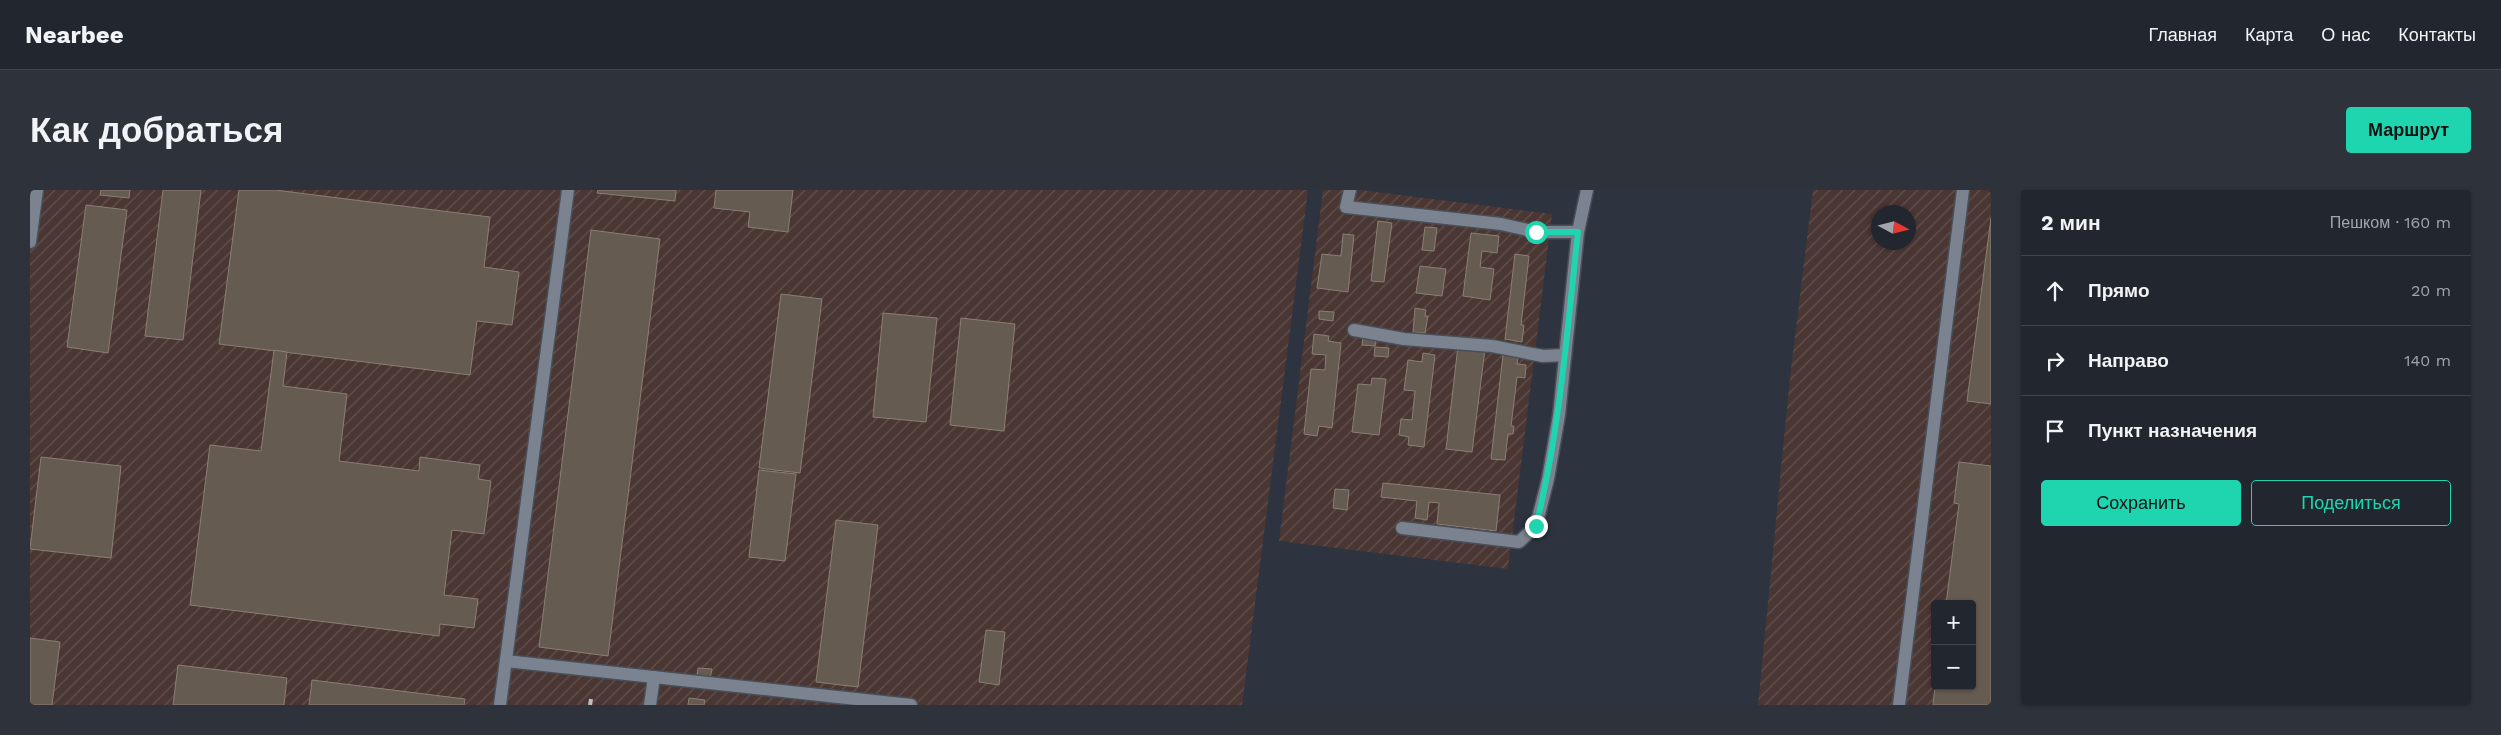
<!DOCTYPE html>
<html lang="ru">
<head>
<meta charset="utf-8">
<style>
	body { margin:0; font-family:"Work Sans",sans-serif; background:#2e333b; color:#f1f3f6 }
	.controls { position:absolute; right:15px; bottom:15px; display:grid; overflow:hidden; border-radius:5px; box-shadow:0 1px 4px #0004 }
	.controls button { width:45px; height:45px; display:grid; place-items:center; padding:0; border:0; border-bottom:1px solid #3f444b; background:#22272f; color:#f1f3f6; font:25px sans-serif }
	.compass { position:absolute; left:1841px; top:15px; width:45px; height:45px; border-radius:50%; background:#22272f; box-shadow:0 1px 4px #0004; rotate:97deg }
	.stop { position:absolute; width:15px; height:15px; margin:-11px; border:4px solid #1fd5b0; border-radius:50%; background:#fff }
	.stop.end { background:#1fd5b0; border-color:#fff; box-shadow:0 1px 5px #0008 }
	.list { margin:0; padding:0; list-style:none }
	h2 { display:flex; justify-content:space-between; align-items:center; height:65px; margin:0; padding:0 20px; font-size:21px }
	h2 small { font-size:16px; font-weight:400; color:#a2a5aa }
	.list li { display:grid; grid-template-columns:32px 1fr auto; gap:15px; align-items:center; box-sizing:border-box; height:70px; padding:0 20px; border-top:1px solid #3f444b }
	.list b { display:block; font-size:19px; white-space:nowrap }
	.list em { font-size:16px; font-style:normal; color:#a2a5aa }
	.actions { display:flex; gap:10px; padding:15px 20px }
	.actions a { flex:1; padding:11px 0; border:1px solid #1fd5b0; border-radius:5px; text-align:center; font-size:18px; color:#1fd5b0 }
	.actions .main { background:#1fd5b0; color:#111 }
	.icon { flex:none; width:28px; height:28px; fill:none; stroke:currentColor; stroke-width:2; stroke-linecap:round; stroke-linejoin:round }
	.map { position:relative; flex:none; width:1961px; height:515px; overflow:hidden; border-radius:5px }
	header { display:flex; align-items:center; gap:30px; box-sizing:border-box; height:70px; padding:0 25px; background:#22272f; border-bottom:1px solid #3f444b }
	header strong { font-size:24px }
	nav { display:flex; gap:28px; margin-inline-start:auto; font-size:18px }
	.intro { display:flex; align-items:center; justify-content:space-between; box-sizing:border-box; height:120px; padding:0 30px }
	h1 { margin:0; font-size:35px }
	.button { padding:12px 22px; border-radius:5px; background:#1fd5b0; color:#111; font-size:18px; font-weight:700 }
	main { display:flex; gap:30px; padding:0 30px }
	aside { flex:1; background:#22272f; border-radius:5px; box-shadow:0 1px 4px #0004 }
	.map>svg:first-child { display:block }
	.industrial { fill:url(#industrial-furrows); fill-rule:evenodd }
	.building { fill:#665b51; stroke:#8b7f74 }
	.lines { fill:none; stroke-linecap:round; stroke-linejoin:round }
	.minor-casing { stroke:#494f58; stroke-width:15 }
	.minor { stroke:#7a838f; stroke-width:12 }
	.rail { stroke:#babfc6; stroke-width:4; stroke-dasharray:10 5; stroke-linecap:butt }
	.route { stroke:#1fd5b0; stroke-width:6 }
</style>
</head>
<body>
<header>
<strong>Nearbee</strong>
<nav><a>Главная</a><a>Карта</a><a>О нас</a><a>Контакты</a></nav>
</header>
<div class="intro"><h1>Как добраться</h1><a class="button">Маршрут</a></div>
<main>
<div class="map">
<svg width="1961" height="515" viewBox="0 0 1961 515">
	<defs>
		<pattern id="industrial-furrows" width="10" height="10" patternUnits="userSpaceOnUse" patternTransform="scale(1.25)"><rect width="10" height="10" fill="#4a3633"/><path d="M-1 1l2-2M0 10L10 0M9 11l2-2" fill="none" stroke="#635250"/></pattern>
	</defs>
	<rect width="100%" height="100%" fill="#2d343f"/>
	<g class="industrial">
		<path d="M0,0H1278L1212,515H0Z"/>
		<path d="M1293,0H1330L1522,24L1478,379L1249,351Z"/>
		<path d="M1783,0H1961V515H1728L1760,187ZM1848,22H1878V52H1848ZM1905,414H1942V496H1905Z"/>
	</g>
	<g class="building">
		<path d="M71,0H100L99,8L70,5Z"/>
		<path d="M133,0H171L153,150L115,146Z"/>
		<path d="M209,0H245L460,27L454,77L489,82L482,135L447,131L440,185L189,154Z"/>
		<path d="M568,0H646L645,11L567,3Z"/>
		<path d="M686,0H763L758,42L718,37L720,22L684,18Z"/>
		<path d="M56,15L97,20L78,163L37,157Z"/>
		<path d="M1961,28V214L1937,211Z"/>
		<path d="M1348,31L1362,33L1354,92L1341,91Z"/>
		<path d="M1395,37L1407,38L1404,61L1392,60Z"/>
		<path d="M561,40L630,49L578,466L509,457Z"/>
		<path d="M1441,43L1469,46L1467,63L1452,61L1450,77L1464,79L1460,110L1433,106Z"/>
		<path d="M1313,44L1324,45L1318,102L1287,98L1292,64L1311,66Z"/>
		<path d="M1485,64L1499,66L1491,135H1494L1492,152L1475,149Z"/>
		<path d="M1390,76L1416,79L1412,106L1386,103Z"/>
		<path d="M751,104L792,109L770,283L729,278Z"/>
		<path d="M1385,118L1396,120L1395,126H1398L1395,143L1383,142Z"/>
		<path d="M1289,121L1304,122L1303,131L1289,129Z"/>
		<path d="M853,123L907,128L896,232L843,227Z"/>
		<path d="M931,128L985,134L974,241L920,235Z"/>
		<path d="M1284,144L1299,146L1298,151L1311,153L1302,238L1289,236L1287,246L1274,244L1281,179L1295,180L1296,165L1282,164Z"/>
		<path d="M1333,146L1346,147L1345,156L1332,155Z"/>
		<path d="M1428,156L1455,159L1442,262L1416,259Z"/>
		<path d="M1345,157L1359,158L1358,167L1344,166Z"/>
		<path d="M244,160L257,162L253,196L317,204L309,271L389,281L390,267L450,275L448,289L461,291L454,344L422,340L414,405L448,409L444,438L410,434L409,446L160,415L180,255L231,261Z"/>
		<path d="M1393,163L1405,165L1394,257L1378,255L1379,247L1369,245L1371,229L1382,230L1385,201L1374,200L1378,170L1392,172Z"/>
		<path d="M1473,165L1488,167L1487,174L1496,175L1495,188L1487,187L1481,236H1484L1483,244H1478L1475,270L1461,269Z"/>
		<path d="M1342,188L1356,189L1349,245L1322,242L1328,194L1341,195Z"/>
		<path d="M11,267L91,276L81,368L0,359Z"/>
		<path d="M1929,272L1961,276V515H1903L1905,496H1942V414H1916L1929,314L1924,313Z"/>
		<path d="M729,280L766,284L755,371L719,367Z"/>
		<path d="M1353,293L1470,305L1466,341L1407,334L1409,313L1399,312L1397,330L1385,328L1387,311L1351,307Z"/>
		<path d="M1305,299L1319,300L1317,320L1303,318Z"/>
		<path d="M806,330L848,335L828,497L786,492Z"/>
		<path d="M956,440L975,442L969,495L949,492Z"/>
		<path d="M0,448L30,452L22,515H0Z"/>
		<path d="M148,475L257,488L254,515H143Z"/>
		<path d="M668,478L682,479L680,489L667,488Z"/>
		<path d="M282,490L435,509L434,515H279Z"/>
		<path d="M659,508L675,510L674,515H658Z"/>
	</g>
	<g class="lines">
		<g class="minor-casing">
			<g id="minor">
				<path d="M1320,0L1316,17L1471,34L1506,42H1548"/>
				<path d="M0,52L7,0"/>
				<path d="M1324,140L1374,149L1462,156L1513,166L1535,165"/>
				<path d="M1372,338L1489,352L1506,336L1518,289L1529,225L1548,42L1557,0"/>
				<path d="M476,471L881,515"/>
				<path d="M470,515L538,0"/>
				<path d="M620,515L624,487"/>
				<path d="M1869,515L1933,0"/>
			</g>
		</g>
		<use href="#minor" class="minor"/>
		<path class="rail" d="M560,515L561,509"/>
	</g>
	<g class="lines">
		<path class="route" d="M1506,42H1548C1537,141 1530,240 1506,336"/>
	</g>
</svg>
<div class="controls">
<button>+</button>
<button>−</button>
</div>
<svg class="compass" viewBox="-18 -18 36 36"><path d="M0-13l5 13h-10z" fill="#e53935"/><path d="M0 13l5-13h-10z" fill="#a2a5aa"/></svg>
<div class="stop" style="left:1506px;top:42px"></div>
<div class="stop end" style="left:1506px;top:336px"></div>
</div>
<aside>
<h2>2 мин<small>Пешком · 160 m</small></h2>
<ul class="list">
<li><svg class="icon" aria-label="ahead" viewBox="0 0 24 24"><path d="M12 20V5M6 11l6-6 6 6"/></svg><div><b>Прямо</b></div><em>20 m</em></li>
<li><svg class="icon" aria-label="right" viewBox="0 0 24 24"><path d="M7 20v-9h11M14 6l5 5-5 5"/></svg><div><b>Направо</b></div><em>140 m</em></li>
<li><svg class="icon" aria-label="arrive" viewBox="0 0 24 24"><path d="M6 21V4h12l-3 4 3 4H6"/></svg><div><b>Пункт назначения</b></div></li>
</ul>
<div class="actions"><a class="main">Сохранить</a><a>Поделиться</a></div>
</aside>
</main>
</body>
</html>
